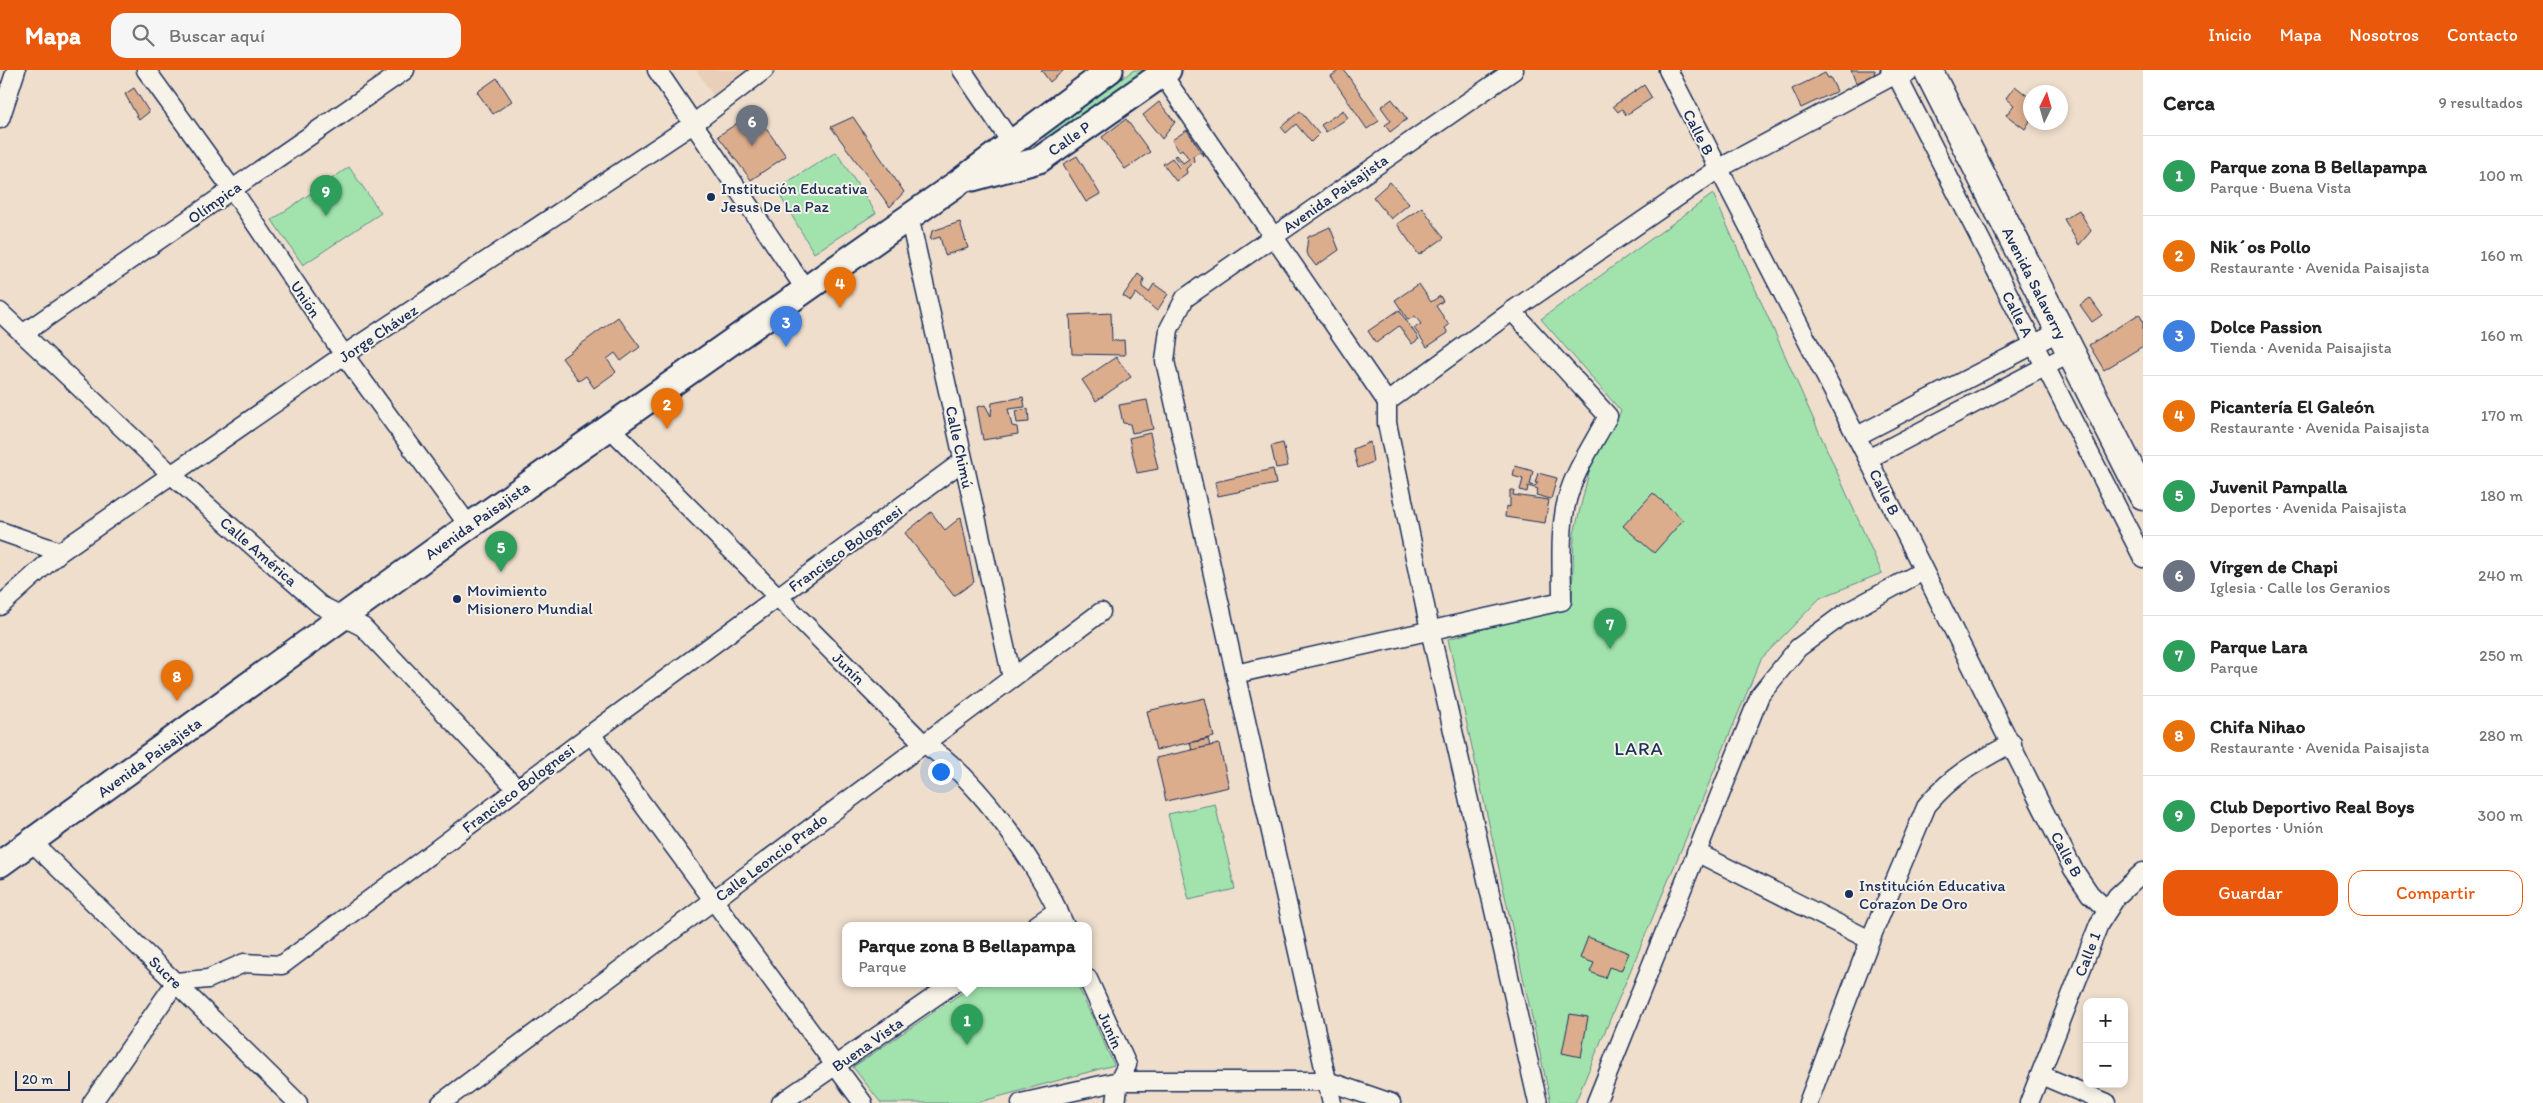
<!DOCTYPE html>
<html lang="es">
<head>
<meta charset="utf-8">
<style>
	body { margin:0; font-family:Itim,sans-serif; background:#f6f6f6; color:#222 }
	.controls { position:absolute; right:15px; bottom:15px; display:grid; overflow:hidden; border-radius:10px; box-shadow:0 2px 8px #0003 }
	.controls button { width:45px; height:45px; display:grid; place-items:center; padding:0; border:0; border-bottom:1px solid #e0e0e0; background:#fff; color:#222; font:25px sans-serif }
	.compass { position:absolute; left:2023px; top:15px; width:45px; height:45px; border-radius:50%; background:#fff; box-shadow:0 2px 8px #0003; rotate:5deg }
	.scale { position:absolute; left:15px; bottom:12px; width:55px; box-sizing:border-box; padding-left:5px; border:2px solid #1b2f5e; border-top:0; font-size:14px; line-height:18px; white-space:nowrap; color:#1b2f5e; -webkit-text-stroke:4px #f7f3e8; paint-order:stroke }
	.you { position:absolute; left:940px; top:701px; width:18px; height:18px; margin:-12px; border:4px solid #fff; border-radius:50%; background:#1a73e8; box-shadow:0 0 0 8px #1a73e833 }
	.badge { display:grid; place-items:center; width:32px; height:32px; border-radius:50%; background:#ea580c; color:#fff; font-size:16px; font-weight:700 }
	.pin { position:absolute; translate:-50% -41px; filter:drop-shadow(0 1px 2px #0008) }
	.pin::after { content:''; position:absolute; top:26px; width:18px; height:15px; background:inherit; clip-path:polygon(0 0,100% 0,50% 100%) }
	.popup { position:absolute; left:842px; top:852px; width:250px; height:65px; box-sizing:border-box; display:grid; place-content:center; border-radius:10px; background:#fff; filter:drop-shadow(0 1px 4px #0005); font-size:16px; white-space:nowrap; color:#767676 }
	.popup b { font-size:19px; color:#222 }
	.popup::after { content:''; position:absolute; left:50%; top:100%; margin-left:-10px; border:10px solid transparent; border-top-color:#fff }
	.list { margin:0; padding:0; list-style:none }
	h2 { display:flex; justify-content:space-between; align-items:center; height:65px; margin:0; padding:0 20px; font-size:21px }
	h2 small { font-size:16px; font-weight:400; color:#767676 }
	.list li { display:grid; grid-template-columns:32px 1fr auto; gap:15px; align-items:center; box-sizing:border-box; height:80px; padding:0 20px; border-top:1px solid #e0e0e0 }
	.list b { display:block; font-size:19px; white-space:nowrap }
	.list p { margin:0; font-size:16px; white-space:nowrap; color:#767676 }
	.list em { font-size:16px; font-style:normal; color:#767676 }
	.actions { display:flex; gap:10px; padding:15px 20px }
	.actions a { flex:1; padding:11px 0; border:1px solid #ea580c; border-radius:15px; text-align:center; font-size:18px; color:#ea580c }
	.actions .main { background:#ea580c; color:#fff }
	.icon { flex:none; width:28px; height:28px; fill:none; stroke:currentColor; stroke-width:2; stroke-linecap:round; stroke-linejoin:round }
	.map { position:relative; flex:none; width:2143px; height:1033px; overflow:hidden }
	header { display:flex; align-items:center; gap:30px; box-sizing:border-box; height:70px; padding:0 25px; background:#ea580c; color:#fff }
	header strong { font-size:24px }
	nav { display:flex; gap:28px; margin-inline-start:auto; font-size:18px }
	.search { width:350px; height:45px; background:#f6f6f6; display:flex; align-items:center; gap:12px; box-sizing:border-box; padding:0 18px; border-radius:15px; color:#767676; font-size:19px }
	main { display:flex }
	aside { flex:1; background:#fff }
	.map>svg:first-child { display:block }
	.built { fill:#e9cfb9 }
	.green { fill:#a2e3ad; stroke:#5e8986 }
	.building { fill:#dbad8c; stroke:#1b2f5e }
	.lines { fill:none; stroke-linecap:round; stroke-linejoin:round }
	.street-casing { stroke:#1b2f5e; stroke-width:21 }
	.secondary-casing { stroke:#1b2f5e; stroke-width:29 }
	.primary-casing { stroke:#1b2f5e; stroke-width:31 }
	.street { stroke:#f7f3e8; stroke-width:18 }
	.secondary { stroke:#f7f3e8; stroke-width:25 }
	.primary { stroke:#f7f3e8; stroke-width:28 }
	.poi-dot { fill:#1b2f5e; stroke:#f7f3e8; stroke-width:2 }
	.labels { text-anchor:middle; stroke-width:4; stroke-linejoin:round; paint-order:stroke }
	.street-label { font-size:16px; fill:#1b2f5e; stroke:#f7f3e8 }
	.poi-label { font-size:16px; fill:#1b2f5e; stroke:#f7f3e8; text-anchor:start }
	.quarter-label { font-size:19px; letter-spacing:1px; fill:#1b2f5e; stroke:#f7f3e8 }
</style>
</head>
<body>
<header>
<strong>Mapa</strong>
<div class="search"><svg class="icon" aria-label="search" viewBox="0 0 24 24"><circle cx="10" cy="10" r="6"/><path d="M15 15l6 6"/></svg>Buscar aquí</div>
<nav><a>Inicio</a><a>Mapa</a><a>Nosotros</a><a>Contacto</a></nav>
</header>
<main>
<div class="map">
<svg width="2143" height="1033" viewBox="0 0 2143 1033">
	<rect width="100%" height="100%" fill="#efdecc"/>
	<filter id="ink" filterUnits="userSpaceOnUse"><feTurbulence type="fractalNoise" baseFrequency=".02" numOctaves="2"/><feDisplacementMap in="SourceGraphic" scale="10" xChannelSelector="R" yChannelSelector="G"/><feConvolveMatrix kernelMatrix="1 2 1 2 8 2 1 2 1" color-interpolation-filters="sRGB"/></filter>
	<g filter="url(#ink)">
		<path class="built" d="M696,0H751L715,28Z"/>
		<g class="green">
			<path d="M1134,0H1147L1047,70L1043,64Z"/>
			<path d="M836,82L876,143L814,183L776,119Z"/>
			<path d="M349,97L381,143L303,195L272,150Z"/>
			<path d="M1713,124L1882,503L1820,528L1761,589L1575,1033H1551L1448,569L1572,534L1574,464L1590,398L1621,341L1541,249Z"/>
			<path d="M1215,734L1235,819L1189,830L1168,744Z"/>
			<path d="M975,914H1077L1114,995L976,1033H881L853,997Z"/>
		</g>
		<g class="building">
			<path d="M1041,0H1064L1050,12Z"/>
			<path d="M1340,0H1344L1379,51L1367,59L1331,6Z"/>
			<path d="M1851,0H1875L1874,5L1856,13Z"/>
			<path d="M1825,3L1828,8L1830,7L1837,21L1801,38L1792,19Z"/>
			<path d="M497,8L512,31L493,44L477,22Z"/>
			<path d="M1644,15L1652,28L1626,45L1622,39L1618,42L1613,36Z"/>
			<path d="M2015,16L2030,28V51L2025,59L2006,45L2014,35L2006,28Z"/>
			<path d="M134,18L149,42L139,50L125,24Z"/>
			<path d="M1392,29L1407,49L1390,62L1385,55L1391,51L1381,37Z"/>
			<path d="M1159,32L1175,52L1162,69L1143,45Z"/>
			<path d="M1343,40L1348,48L1326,62L1321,55Z"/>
			<path d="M1300,41L1319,64L1311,72L1296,54L1286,63L1281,57Z"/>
			<path d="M754,42L786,86L751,110L718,66Z"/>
			<path d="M853,47L904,122L890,137L831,57Z"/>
			<path d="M1126,49L1150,82L1125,99L1102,67Z"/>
			<path d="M1187,60L1204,86L1199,82L1193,86L1194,91L1186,99L1187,103L1176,111L1163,94L1172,88L1179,98L1181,96L1174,86L1177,85L1183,93L1189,89L1182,79L1179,81L1172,70Z"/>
			<path d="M1077,86L1100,124L1086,132L1063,94Z"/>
			<path d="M1390,112L1409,134L1391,149L1373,127Z"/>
			<path d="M1422,137L1444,168L1419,185L1397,154Z"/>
			<path d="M2079,140L2091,161L2079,175L2064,149Z"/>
			<path d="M960,152L968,178L945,185L940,167L930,170L932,161Z"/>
			<path d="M1330,157L1339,180L1316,196L1306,183L1308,167Z"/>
			<path d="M1138,204L1144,209L1142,217L1149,222L1154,214L1168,224L1157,241L1136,223L1131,231L1123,226Z"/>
			<path d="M1419,214L1431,232L1440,226L1443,231L1436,236L1449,255L1445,258L1448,263L1427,277L1414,258L1421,254L1415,246L1408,250L1395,230Z"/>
			<path d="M2090,228L2102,245L2092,252L2080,235Z"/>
			<path d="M1399,240L1419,269L1412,274L1399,256L1376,273L1368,261Z"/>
			<path d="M1111,243L1112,271L1124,270L1125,285L1072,284L1070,245Z"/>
			<path d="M2139,244L2143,251V276L2104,300L2089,275Z"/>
			<path d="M618,247L640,277L621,291L615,283L607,289L616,302L594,318L586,306L579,311L562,288Z"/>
			<path d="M1116,287L1131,307L1096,331L1082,310Z"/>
			<path d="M1023,327L1025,337L1008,339L1012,356L1017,357L1018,364L983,370L977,337L985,335L991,346L992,333Z"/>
			<path d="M1147,330L1153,359L1132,363L1130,354L1123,353L1119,335Z"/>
			<path d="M1028,339L1029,352L1017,353L1015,341Z"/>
			<path d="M1150,363L1158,399L1137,403L1129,368Z"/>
			<path d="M1370,372L1373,392L1358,398L1353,379Z"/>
			<path d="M1283,373L1288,396L1276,398L1271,376Z"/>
			<path d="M1515,396L1533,401L1530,415L1535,416L1538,413H1535L1538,403L1557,408L1551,429L1536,425L1538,419L1528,416L1527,422L1520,420L1523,409L1513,406Z"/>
			<path d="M1273,399L1276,414L1218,426L1215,412Z"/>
			<path d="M1510,420H1514L1513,425L1549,430L1545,453L1505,447L1506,436L1510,437Z"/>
			<path d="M1653,423L1683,450L1654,483L1623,456Z"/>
			<path d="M931,442L945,460L961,447L974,512L954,526L905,463Z"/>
			<path d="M1205,628L1214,667L1156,680L1147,641Z"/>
			<path d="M1208,669L1210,676L1192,680L1190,673Z"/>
			<path d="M1219,674L1229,717L1166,731L1156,688Z"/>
			<path d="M1588,867L1629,883L1621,901L1609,897L1605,908L1590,902L1594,893L1580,888Z"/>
			<path d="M1570,944L1588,947L1581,987L1562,983Z"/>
		</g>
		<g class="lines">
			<g class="street-casing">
				<g id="street">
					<path d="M146,0L232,119L344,285L469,456"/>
					<path d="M657,0L806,220"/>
					<path d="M962,0L1011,72"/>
					<path d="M1668,0L1868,389L2073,799L2090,824L2107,840"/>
					<path d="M1162,4L1387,332"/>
					<path d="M0,49L16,0"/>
					<path d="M909,146L1012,608"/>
					<path d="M0,242L172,405L320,535L363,557L517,719"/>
					<path d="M24,263L405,0"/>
					<path d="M609,357L923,673C978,707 1039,797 1065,856"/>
					<path d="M1857,366L2060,261"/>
					<path d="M1868,389L2071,283"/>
					<path d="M0,461L60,482"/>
					<path d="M0,536L60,482L344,285L693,54L764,0"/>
					<path d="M1235,604L1562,531C1562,498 1559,462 1567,430C1574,401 1594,373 1608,346L1512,241"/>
					<path d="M591,664L863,1033"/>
					<path d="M32,772L298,1033"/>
					<path d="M1696,782L1870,870"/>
					<path d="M1035,856L1058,840"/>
					<path d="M1088,909L1127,995L1119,1011L1116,1033"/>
					<path d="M2041,1005L2107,1033"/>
					<path d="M92,1033L176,912L208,909L244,893L282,895L591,664L963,391"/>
					<path d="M441,1033L1101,542"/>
					<path d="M781,1033L953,914"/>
					<path d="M1021,1033L1119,1011H1327L1391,1033"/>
					<path d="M1332,1033L1165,291L1169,259L1185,228L1514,0"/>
					<path d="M1538,1033L1430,560L1387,353V332L1512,241L1718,99L1896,4L2143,488"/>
					<path d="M1596,1033L1760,625L1798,578L1844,544L1923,501"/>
					<path d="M1808,1033L1870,870L1927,735C1955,703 1975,693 2012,673"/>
					<path d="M2029,1033L2099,854L2117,826L2143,802"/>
				</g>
			</g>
			<g class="secondary-casing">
				<g id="secondary">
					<path d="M1894,0L1896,4L1905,0"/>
					<path d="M973,108L1039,90L1168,0"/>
					<path d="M0,794L469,456L959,112L1110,0"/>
				</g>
			</g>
			<g class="primary-casing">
				<path id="primary" d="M1928,0L2143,425"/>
			</g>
			<use href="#street" class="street"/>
			<use href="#secondary" class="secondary"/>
			<use href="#primary" class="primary"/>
		</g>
	</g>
	<g class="poi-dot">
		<circle cx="711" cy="127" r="5"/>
		<circle cx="457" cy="529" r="5"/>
		<circle cx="1849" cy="824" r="5"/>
	</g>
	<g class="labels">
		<g class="street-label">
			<text transform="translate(1699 62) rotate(63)" y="6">Calle B</text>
			<text transform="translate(1069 68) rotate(-35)" y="6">Calle P</text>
			<text transform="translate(1335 123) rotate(-35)" y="6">Avenida Paisajista</text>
			<text transform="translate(214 132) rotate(-35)" y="6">Olímpica</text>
			<text transform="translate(2035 213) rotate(63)" y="6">Avenida Salaverry</text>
			<text transform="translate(306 229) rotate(56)" y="6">Unión</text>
			<text transform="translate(2018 244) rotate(63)" y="6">Calle A</text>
			<text transform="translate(378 263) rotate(-34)" y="6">Jorge Chávez</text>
			<text transform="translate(960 377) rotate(78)" y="6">Calle Chimú</text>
			<text transform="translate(1885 422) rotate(64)" y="6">Calle B</text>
			<text transform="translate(477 450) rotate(-35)" y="6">Avenida Paisajista</text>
			<text transform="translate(845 478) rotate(-36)" y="6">Francisco Bolognesi</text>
			<text transform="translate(259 481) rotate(41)" y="6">Calle América</text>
			<text transform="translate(849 598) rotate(45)" y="6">Junín</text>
			<text transform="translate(149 687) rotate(-36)" y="6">Avenida Paisajista</text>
			<text transform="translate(518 718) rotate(-37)" y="6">Francisco Bolognesi</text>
			<text transform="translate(2067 784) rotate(62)" y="6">Calle B</text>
			<text transform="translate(771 787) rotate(-37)" y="6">Calle Leoncio Prado</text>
			<text transform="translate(2087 884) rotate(-69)" y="6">Calle 1</text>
			<text transform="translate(166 902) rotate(44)" y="6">Sucre</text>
			<text transform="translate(1111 960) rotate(66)" y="6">Junín</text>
			<text transform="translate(867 974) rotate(-35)" y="6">Buena Vista</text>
		</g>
		<g class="poi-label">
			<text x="721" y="124">Institución Educativa<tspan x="721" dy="18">Jesus De La Paz</tspan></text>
			<text x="467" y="526">Movimiento<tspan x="467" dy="18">Misionero Mundial</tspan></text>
			<text x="1859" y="821">Institución Educativa<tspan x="1859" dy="18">Corazon De Oro</tspan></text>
		</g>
		<g class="quarter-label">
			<text x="1639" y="685">LARA</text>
		</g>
	</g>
</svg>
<div class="controls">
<button>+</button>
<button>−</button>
</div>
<svg class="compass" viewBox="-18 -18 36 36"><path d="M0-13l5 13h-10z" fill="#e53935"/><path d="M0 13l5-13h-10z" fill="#767676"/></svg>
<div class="scale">20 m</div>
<div class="you"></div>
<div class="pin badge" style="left:967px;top:975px;background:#2e9e5b">1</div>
<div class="popup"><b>Parque zona B Bellapampa</b>Parque</div>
<div class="pin badge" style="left:667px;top:359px;background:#e8710a">2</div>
<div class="pin badge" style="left:786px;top:277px;background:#3f7fe0">3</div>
<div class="pin badge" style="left:840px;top:238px;background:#e8710a">4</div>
<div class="pin badge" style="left:501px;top:502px;background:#2e9e5b">5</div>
<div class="pin badge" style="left:752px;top:76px;background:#6b7280">6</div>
<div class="pin badge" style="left:1610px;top:579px;background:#2e9e5b">7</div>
<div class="pin badge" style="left:177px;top:631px;background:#e8710a">8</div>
<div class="pin badge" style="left:326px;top:146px;background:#2e9e5b">9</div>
</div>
<aside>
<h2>Cerca<small>9 resultados</small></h2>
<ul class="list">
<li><span class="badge" style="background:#2e9e5b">1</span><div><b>Parque zona B Bellapampa</b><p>Parque · Buena Vista</p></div><em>100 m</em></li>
<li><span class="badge" style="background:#e8710a">2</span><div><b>Nik´os Pollo</b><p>Restaurante · Avenida Paisajista</p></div><em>160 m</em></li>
<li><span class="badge" style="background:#3f7fe0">3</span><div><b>Dolce Passion</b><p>Tienda · Avenida Paisajista</p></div><em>160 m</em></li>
<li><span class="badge" style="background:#e8710a">4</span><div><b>Picantería El Galeón</b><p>Restaurante · Avenida Paisajista</p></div><em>170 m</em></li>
<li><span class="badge" style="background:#2e9e5b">5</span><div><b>Juvenil Pampalla</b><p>Deportes · Avenida Paisajista</p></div><em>180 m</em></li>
<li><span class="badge" style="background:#6b7280">6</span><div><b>Vírgen de Chapi</b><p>Iglesia · Calle los Geranios</p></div><em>240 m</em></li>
<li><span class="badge" style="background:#2e9e5b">7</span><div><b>Parque Lara</b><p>Parque</p></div><em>250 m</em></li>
<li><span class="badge" style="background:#e8710a">8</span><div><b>Chifa Nihao</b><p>Restaurante · Avenida Paisajista</p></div><em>280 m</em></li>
<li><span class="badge" style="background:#2e9e5b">9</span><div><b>Club Deportivo Real Boys</b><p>Deportes · Unión</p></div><em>300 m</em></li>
</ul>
<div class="actions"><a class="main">Guardar</a><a>Compartir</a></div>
</aside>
</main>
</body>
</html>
